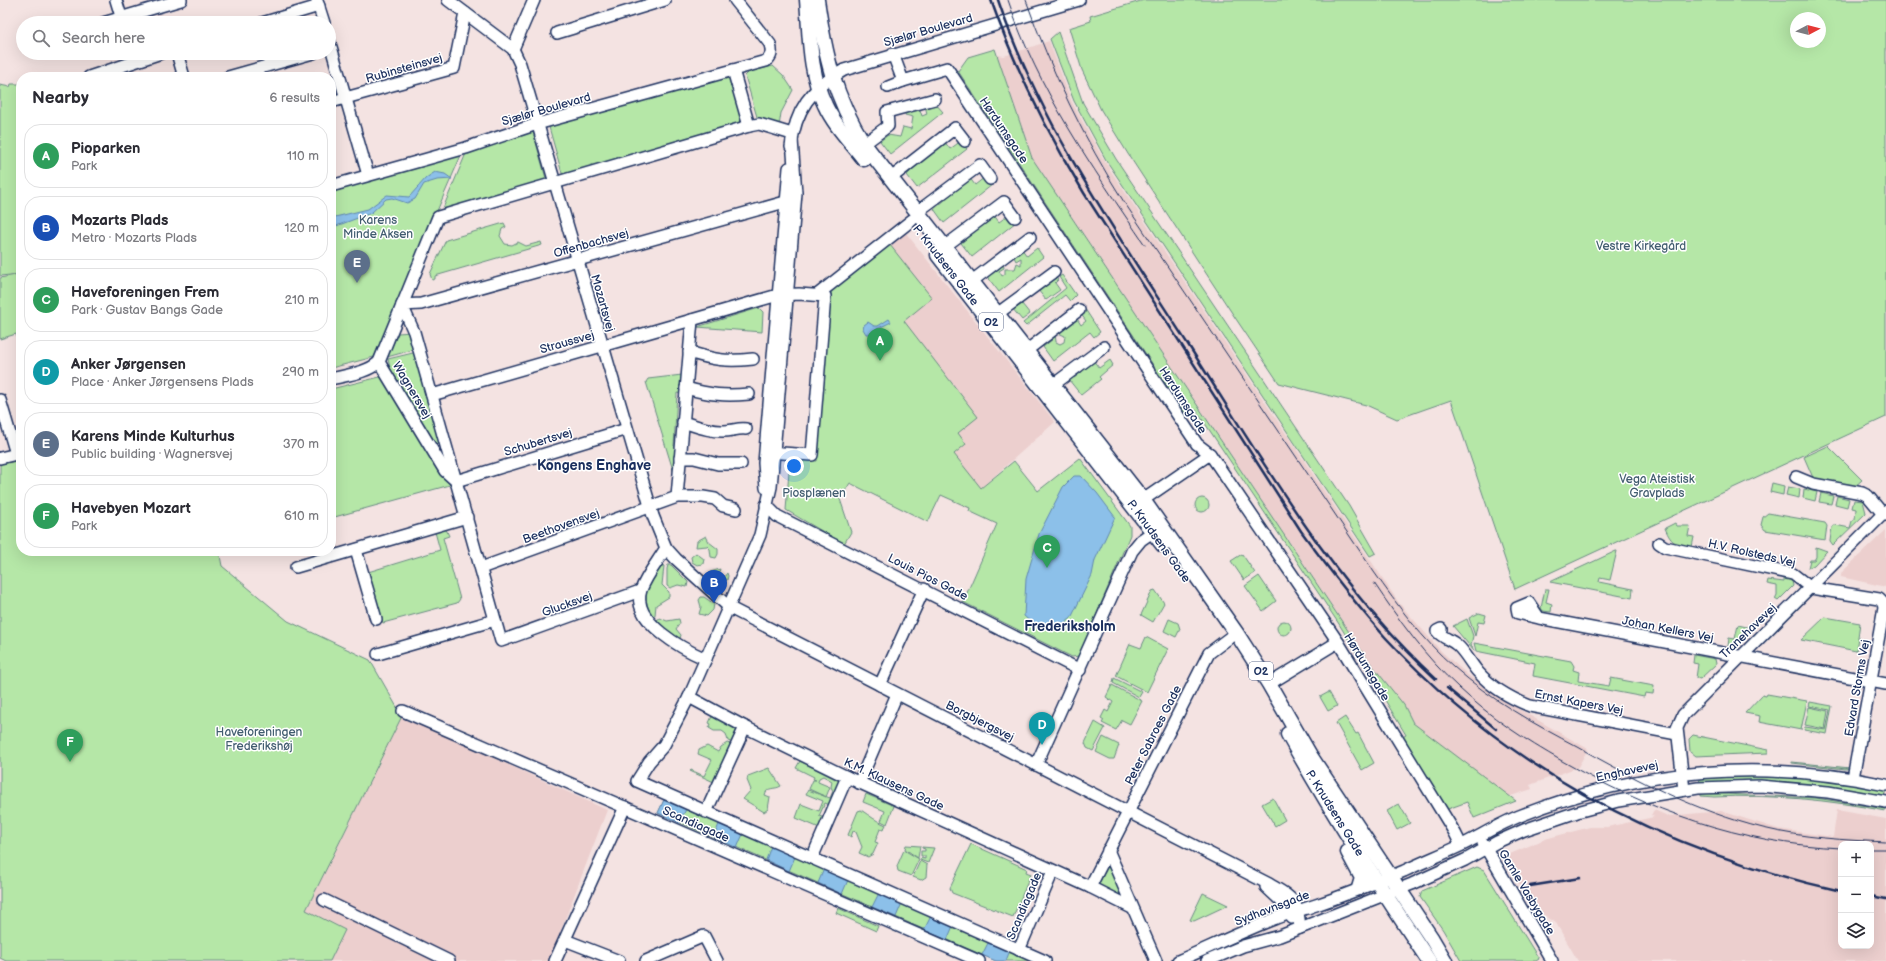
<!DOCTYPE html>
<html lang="en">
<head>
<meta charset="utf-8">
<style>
	body { margin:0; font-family:"Balsamiq Sans",sans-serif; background:#f7f7f7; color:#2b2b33 }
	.controls { position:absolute; right:12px; bottom:12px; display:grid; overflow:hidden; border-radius:8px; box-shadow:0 4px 16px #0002 }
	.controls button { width:36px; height:36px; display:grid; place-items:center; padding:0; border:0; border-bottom:1px solid #e1e1e2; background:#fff; color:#2b2b33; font:20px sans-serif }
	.compass { position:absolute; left:1790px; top:12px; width:36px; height:36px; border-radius:50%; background:#fff; box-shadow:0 4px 16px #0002; rotate:83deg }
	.you { position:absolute; left:794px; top:466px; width:14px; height:14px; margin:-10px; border:3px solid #fff; border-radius:50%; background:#1a73e8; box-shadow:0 0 0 6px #1a73e833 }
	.badge { display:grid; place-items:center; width:26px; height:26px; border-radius:50%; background:#0f766e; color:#fff; font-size:13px; font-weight:700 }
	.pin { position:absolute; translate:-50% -33px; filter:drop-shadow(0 1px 2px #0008) }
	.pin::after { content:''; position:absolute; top:21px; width:14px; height:12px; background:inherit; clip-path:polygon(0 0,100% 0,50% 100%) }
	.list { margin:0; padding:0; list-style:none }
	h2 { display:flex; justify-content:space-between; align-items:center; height:52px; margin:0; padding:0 16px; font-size:17px }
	h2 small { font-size:13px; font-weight:400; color:#7c7c81 }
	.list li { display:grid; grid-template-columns:26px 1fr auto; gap:12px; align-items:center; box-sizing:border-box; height:64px; margin:0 8px 8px; padding:0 8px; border:1px solid #e1e1e2; border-radius:16px }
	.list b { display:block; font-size:15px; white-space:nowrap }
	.list p { margin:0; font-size:13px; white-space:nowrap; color:#7c7c81 }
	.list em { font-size:13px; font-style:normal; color:#7c7c81 }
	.icon { flex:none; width:22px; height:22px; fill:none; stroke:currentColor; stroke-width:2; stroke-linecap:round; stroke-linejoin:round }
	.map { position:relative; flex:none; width:1886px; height:961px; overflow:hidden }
	.search { position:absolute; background:#fff; box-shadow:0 4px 16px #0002; left:16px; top:16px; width:320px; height:44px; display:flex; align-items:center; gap:10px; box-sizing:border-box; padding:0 14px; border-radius:22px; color:#7c7c81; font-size:15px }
	.panel { position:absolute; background:#fff; box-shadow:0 4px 16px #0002; left:16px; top:72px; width:320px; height:484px; border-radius:16px }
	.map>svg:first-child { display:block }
	.built { fill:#eccfce; fill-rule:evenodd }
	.green { fill:#b5e7a7; stroke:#688b82; fill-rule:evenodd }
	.water { fill:#8cc0e9; stroke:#5f86b1 }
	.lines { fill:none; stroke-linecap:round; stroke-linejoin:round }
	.minor-casing { stroke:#1b2f5e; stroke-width:14 }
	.major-casing { stroke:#1b2f5e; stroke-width:17 }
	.minor { stroke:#fff; stroke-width:11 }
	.major { stroke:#fff; stroke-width:14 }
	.tram { stroke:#1b2f5e; stroke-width:1 }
	.rail { stroke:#1b2f5e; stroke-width:2.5 }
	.labels { text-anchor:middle; stroke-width:3; stroke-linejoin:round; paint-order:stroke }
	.shield { fill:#fff; stroke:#5f6d8e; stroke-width:1 }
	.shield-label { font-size:11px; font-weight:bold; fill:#1b2f5e }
	.street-label { font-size:12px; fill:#1b2f5e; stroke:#fff }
	.park-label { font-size:12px; fill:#425d70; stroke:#fff }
	.quarter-label { font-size:14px; font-weight:bold; fill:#1b2f5e; stroke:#fff }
</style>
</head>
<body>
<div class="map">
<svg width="1886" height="961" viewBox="0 0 1886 961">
	<rect width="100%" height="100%" fill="#f4e3e2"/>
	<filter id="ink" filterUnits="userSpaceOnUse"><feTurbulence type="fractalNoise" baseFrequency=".025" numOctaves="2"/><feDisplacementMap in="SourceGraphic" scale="8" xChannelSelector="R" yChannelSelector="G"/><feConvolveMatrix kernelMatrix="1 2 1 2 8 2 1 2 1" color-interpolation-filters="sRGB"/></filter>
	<g filter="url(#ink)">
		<g class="built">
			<path d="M1049,41L1072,102L1105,162L1399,603L1442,652L1468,675L1501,699L1588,749L1578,767L1530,785L1532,789L1508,797L1413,723L1404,705L1367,659L1032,158L997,55L1004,56Z"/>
			<path d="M906,233L1055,422L981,488L970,509L941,495L928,522L818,464L831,290Z"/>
			<path d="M1886,530V587L1841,577V573Z"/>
			<path d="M402,716L607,810L549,961H330L345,930L306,910Z"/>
			<path d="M1654,810L1668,816L1721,811L1778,829L1833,837L1837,810L1886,819V961H1578L1556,923L1534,908L1503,857L1545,839L1590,827H1607L1654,817L1651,815ZM1841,844H1871V946H1841Z"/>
		</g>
		<g class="green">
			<path d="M1144,0H1886V417L1515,589L1451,400L1397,419L1366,405L1279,383L1232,313L1128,154L1101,110L1082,70L1069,28L1091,21L1090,16ZM1796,18H1820V42H1796Z"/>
			<path d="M1058,32L1083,103L1116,159L1349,506L1376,553L1370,556L1106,160L1074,101L1050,39Z"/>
			<path d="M995,49L1032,158L1367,659L1404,705L1413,723L1516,801L1474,818L1467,802L1445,810L1401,738L1406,735L1403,730L1339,624L1196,410L1187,416L958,71L968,57Z"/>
			<path d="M773,66L783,75L793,90L781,113L779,127L757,117L745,76L749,72Z"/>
			<path d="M731,74L746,124L563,177L549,127Z"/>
			<path d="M11,84H21V274L0,276V85L10,87Z"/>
			<path d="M935,103L943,112L890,154L880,141L888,135L900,137L903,127L911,129L913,117L905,115L906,111L919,107L922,116L927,114L925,105Z"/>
			<path d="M533,132L547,182L441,213L467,151Z"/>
			<path d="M944,141L950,149L961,141L967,149L917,188L907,175L917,165L916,163Z"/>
			<path d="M462,153L374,357L331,368V191Z"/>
			<path d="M969,177L975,185L985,177L992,185L944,223L934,209L945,200L943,197Z"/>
			<path d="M993,214L999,222L1010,214L1016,222L972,257L961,243L971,235L970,232Z"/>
			<path d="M504,223L506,227L502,229L500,236L505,244L512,245L518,242L526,246L541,242L542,245L435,276V279L432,280L430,274L446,240Z"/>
			<path d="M890,245L932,298L904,321L978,417L958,433L966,444L954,454L981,488L1014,461L1038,491L1080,458L1130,526V535L1079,656L1072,657L963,602L997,524L969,511L970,508L941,495L928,522L850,483L840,499L851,532L844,544L786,510L790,459L817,461L831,291Z"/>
			<path d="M1021,248L1027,256L1037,248L1043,257L999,292L986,275L990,272L992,274L1000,268L998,266L1003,263L1004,268L999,271L1002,276L1005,274V269H1015L1017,263L1021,265V258L1016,261L1014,257H1010Z"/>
			<path d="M21,274V351L16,334L0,339V278Z"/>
			<path d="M1062,275L1076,295L1070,301L1065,295L1026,326L1023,323L1066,288L1059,277Z"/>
			<path d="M1056,277L1058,280L1055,283L1060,290L1046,300L1038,290Z"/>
			<path d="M1022,304L1030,314L1022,320L1012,308L1013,307L1015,309Z"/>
			<path d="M759,308L763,312L762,332L697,327Z"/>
			<path d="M1085,309L1100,332L1094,337L1090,332L1053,361L1043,347L1053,339L1052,336L1055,333L1056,342L1060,344L1064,342L1065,336L1056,332L1076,317L1081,325L1086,321L1080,313Z"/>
			<path d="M411,332L416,349L387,357L398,333Z"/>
			<path d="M417,352L440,444H434L390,368L388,359Z"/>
			<path d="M1093,360L1099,368L1110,360L1113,365L1099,377L1101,379L1081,395L1069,380L1072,376L1074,378L1082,372L1081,369Z"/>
			<path d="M682,375V385H680L681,389L683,390L682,394L677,393L674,446L679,448L676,480L646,382L648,379Z"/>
			<path d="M384,376L450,485L331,518V389Z"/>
			<path d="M1828,446L1862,480L1854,487L1814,480L1804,457Z"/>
			<path d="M21,460V551H219L222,566L288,621L370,660L402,716L306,910L345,930L330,961H6L0,958V464Z"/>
			<path d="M1772,483L1784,486L1783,495L1770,492Z"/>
			<path d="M1788,487L1800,489L1799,498L1786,495Z"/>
			<path d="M1804,489L1817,492L1815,501L1803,498Z"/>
			<path d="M1821,493L1833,496L1831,504L1819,502Z"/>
			<path d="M1837,496L1849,499L1847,507L1835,504Z"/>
			<circle cx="1202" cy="505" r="7"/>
			<path d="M1854,500L1863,501L1866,513L1833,545L1830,541L1832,527L1835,525L1850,528L1852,521L1855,519L1856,509L1852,508Z"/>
			<path d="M1768,513L1825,523L1827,526L1825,540L1765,530L1761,525L1763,517Z"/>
			<path d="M1675,523L1677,526H1690L1688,536L1694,537L1692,547C1675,543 1672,545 1665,528Z"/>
			<path d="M446,529L449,536L443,538L460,599L457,603L383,623L368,572L440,550L435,532Z"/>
			<path d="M706,536L709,542L718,549V554L716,558L711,557L710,549L707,546L696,547L697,541Z"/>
			<path d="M1816,547L1827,551L1814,565L1808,568L1810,560H1814L1816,557Z"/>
			<path d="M1616,551H1617L1610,580L1600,578L1599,582L1633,589L1632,598L1550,582Z"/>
			<path d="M696,553L704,559L703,564L697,565L692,562L691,557Z"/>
			<path d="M1242,554L1255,573L1244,580L1231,561Z"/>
			<path d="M660,564L664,566L662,585L669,592V597L656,605L655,615L652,617C640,592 648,587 660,564Z"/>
			<path d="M668,565H671L688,582L687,587L678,585L670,588L667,586V569Z"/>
			<path d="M720,569L718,575L724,577L727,573L728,576L727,580L718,582L710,577V572Z"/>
			<path d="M1259,576L1276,601L1263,611L1245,586Z"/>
			<path d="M1784,579L1792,581L1793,586L1778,601L1775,599L1777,595V586L1767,584L1768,580L1784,582Z"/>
			<path d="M1545,589H1549L1546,602L1552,604L1551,612L1543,611L1541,608Z"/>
			<path d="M1155,590L1164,603L1153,622L1141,615L1152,591Z"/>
			<path d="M701,597H704L714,604L713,610L707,616L699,614L701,607L699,600Z"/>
			<path d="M1479,613L1486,615L1484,623L1478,622L1475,636L1469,618Z"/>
			<path d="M1825,617L1860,623L1856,651L1801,640Z"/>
			<path d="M660,618L667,621L679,619L680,623L676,629L681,635L679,642L655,621Z"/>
			<path d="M1169,619L1178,623L1180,629L1176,637L1164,631Z"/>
			<path d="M1467,619L1473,636L1471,645L1474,651L1453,626Z"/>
			<circle cx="1284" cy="628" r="7"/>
			<path d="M1738,625L1751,628L1733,648L1728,646L1729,638L1735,639Z"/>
			<path d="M1146,637L1168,649L1147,692L1116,676L1130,644L1141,648Z"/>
			<path d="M1474,643L1571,661L1574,666L1573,670L1579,672L1578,681L1609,686L1611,678L1654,686L1653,694L1645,693L1644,697L1533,676L1535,663L1476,651Z"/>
			<path d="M1694,655L1715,659L1716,664L1700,679L1696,678L1698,664L1693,663Z"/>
			<path d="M1114,678L1142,692L1139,697L1113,683Z"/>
			<path d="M1112,685L1142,701L1130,724L1122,720L1116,730L1102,723L1104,720L1101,718L1105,710L1108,712L1113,702L1106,697Z"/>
			<path d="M1329,692L1337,706L1328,711L1320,697Z"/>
			<path d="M1767,694L1807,701L1801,730L1759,722L1760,716L1745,713L1762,695L1766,696Z"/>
			<path d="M1810,702L1832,706L1827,734L1804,730L1805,727L1826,730L1830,710L1809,706Z"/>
			<path d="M1809,707L1828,711L1825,729L1805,725Z"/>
			<path d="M712,716L739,730L733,743L728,741L726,734L722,731H714L709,728L711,724L709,723Z"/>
			<path d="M1345,717L1356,734L1358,733L1374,763L1362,770L1336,723Z"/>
			<path d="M1095,722L1105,728L1093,751L1087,748L1085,743Z"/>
			<path d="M1693,735L1768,750V753L1695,756L1690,752L1689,739Z"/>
			<path d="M1103,737L1119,745L1114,759H1110L1096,752Z"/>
			<path d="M727,743L733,745L716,783L690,771L691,770L704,776L712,760L698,754L699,750L707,746L718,752L721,747Z"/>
			<path d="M800,761L841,782L832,806L825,803L819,816L827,819L822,829L796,818L801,804L819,811L823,801L806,794L808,790L830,798L833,791L831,787L832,781L823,776L819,778L818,782L830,787L826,797L809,789L813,780H816L813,779L814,777L796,768Z"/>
			<path d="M1792,762L1850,768L1846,769L1792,763Z"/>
			<path d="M769,768L781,786C775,790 767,786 765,795L770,797L768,809L764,812L743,799L751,790L747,780L748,776Z"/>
			<path d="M1795,775L1886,789L1884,797L1700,784L1699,776Z"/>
			<path d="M1701,793L1816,798L1886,809V811C1829,800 1772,794 1714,797L1701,796Z"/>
			<path d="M866,794L894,806L887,824L881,821L885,811L863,802Z"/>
			<path d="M1273,798L1285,820L1275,826L1262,804Z"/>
			<path d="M664,800L1035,961H996L658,813Z"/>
			<path d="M1399,804L1410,823L1397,830L1387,811Z"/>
			<path d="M861,810C870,816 876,821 886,825L883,830L880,829L875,842L878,843L873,854L868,857L859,853L862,847L856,832L853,831L851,837L848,835L858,811Z"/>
			<path d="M971,844L1027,869L1026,872L1031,874L1013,917L952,893L950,888Z"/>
			<path d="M906,845L920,846L918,858L905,849Z"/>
			<path d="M922,847L934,848L928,863L920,860L921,858L925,859V856H921V851H925V849L922,848Z"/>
			<path d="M904,850L919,859L911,876L898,871L897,866Z"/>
			<path d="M920,861L927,865L926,877L921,880L913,877Z"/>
			<path d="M1108,866H1110L1125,899L1096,889Z"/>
			<path d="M1477,867L1484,870L1539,959L1536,961H1461L1443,930L1420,897L1422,891Z"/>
			<path d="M1203,893L1228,905L1194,921L1190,920Z"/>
			<path d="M838,908L878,926L876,931L836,913Z"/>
		</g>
		<g class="water">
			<path d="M435,172L445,174L452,179L437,180L424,184L415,199L407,203L392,198L386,199L371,213L331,228V218L368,209L387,195L409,197L426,178Z"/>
			<path d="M889,319L891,322L875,330L872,334H866L863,329L864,325L868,322L874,326H878Z"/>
			<path d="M1074,476H1081L1097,493L1115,517L1095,560L1092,575L1071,618L1062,626L1050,629L1036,627L1024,616L1026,579L1039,534L1063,487Z"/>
			<path d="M664,800L686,809L680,823L658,813Z"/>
			<path d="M719,824L743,834L737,848L714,837Z"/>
			<path d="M771,846L795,857L789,871L766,860Z"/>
			<path d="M824,869L848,880L842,894L818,883Z"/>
			<path d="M879,893L902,903L896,917L872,907Z"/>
			<path d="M931,916L953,926L947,940L924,930Z"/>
			<path d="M989,941L1010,950L1006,961H996L982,955Z"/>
		</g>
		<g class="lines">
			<g class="minor-casing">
				<g id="minor">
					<path d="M116,0L123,23"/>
					<path d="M448,0L513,49L520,64L653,516L666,548L676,559L730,608L1269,884C1292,898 1298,899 1300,928"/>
					<path d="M317,1L324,23"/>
					<path d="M103,23L181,0"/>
					<path d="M262,23L319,6"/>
					<path d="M557,33L665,0"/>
					<path d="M329,40L368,175"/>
					<path d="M513,49L534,0"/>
					<path d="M177,53L184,77"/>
					<path d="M893,54L903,81L947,68L1197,444L1210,454L1338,642L1455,833L1461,845"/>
					<path d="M733,70L749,126"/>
					<path d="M89,77L161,53"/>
					<path d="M228,77L313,53"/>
					<path d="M888,87L903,81"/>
					<path d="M331,102L454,68L465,13"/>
					<path d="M792,140L796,193L771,487L760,535L689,697L664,745L649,762L637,781L1045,961"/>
					<path d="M864,144L888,126L887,112L935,99"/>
					<path d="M791,147C795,110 811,88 844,70L1079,0"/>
					<path d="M891,178L955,128L965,141"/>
					<path d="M331,186L466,148L537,124L766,61C772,56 772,52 770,44L735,0"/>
					<path d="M917,212L980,165L990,179"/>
					<path d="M944,247L1004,202L1015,217"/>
					<path d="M972,281L1030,237"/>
					<path d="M817,295L912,220"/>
					<path d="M997,314L1054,272"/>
					<path d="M1026,351L1079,310"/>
					<path d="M689,352C714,360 726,362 753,359"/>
					<path d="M379,362L445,471L456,481L627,429"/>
					<path d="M331,379C347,375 367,373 379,362L438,217L749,126L759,124L792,134"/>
					<path d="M1053,385L1104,347"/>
					<path d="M686,388C710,395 725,396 749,394"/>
					<path d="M432,395L778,295L799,294L825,296L812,455L767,452"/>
					<path d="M0,400L16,454"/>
					<path d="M683,422C696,426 711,432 724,431C732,431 738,428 746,429"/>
					<path d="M0,458L21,453"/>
					<path d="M680,458H694L718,464H741"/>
					<path d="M1796,477L1813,484L1862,493L1868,496L1883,514L1886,515"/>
					<path d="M766,488L764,463L789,168"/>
					<path d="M677,497H703L715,499L723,506L736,509"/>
					<path d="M1143,500L1210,454"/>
					<path d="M766,505L777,516L1080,670"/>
					<path d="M1659,543L1665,547L1793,574L1811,588L1879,599L1883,603L1884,608L1853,778"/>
					<path d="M666,548C658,561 646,576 641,590C630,622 685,650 706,659"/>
					<path d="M356,550L376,619"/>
					<path d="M296,567L467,517"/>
					<path d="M481,568L677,497L692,320"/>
					<path d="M640,591L501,641L414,332L402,305L421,304L785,202"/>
					<path d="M1539,618L1529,603L1517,608L1518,613L1539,618L1886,684"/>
					<path d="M1441,629L1437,631C1442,638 1450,639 1457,645C1465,652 1471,664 1478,672C1492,688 1510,698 1530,706L1677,734"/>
					<path d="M378,654L495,620"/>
					<path d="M1269,684L1338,642"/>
					<path d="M880,685L924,589"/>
					<path d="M689,697L745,727L847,777L1090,887"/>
					<path d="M403,711L979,961"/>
					<path d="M1036,765L1132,551L1141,540L1154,531"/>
					<path d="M859,783L897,694"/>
					<path d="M1684,790L1677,728L1683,715L1886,511"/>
					<path d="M706,812L745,727"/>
					<path d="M1483,843L1552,961"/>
					<path d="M1108,850L1156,961"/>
					<path d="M812,858L847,777"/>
					<path d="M1266,887L1281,901L1292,918"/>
					<path d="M324,900L449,961"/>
					<path d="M1132,908L1090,887L1209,653L1229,638"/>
					<path d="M565,940L619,961"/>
					<path d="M1019,950L1053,871"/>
					<path d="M555,961L625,807"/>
					<path d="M646,961L704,936L717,961"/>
					<path d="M1178,961C1210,947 1241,932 1274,919C1288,913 1302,910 1316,905C1346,895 1375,883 1404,871C1423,862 1443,854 1462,845C1482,835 1501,823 1522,815C1642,768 1761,759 1886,785"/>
					<path d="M1207,961L1243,946L1280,936L1412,884L1465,860L1497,842L1524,830L1577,812L1618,801L1698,788L1760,786L1828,792L1886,802"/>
				</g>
			</g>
			<g class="major-casing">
				<g id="major">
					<path d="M807,0C810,35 809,73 825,105C834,125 851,142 864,159"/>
					<path d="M817,0C825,55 834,96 864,144L1143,500L1237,634L1269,684L1311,757L1432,939L1445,961"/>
					<path d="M938,255L1163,545"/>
					<path d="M1288,734C1331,812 1380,887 1429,961"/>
					<path d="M1348,852L1362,878L1359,888"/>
				</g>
			</g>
			<use href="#minor" class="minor"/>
			<use href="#major" class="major"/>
			<g class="tram">
				<path d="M1008,0C1038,90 1092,167 1145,245"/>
				<path d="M1026,0C1051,71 1084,139 1124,202L1374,572C1398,606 1422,639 1454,667C1491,700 1534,724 1578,747C1636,780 1698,812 1763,828C1804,838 1844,840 1886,842"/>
				<path d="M1374,583C1399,620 1425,657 1459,688C1490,717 1525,740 1562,761C1648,810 1741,844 1841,848"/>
				<path d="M1871,849H1886"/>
			</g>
			<g class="rail">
				<path d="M991,0C1015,68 1047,132 1084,193L1301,531C1328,568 1355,604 1386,638C1509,771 1666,852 1841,891"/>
				<path d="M998,0C1041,126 1118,235 1189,346C1263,462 1333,584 1436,679"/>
				<path d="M1447,688L1496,729"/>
				<path d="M1530,886L1580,878"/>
				<path d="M1871,896L1886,899"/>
			</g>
		</g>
	</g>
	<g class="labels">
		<g class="shield">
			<rect x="979" y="313" width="24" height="18" rx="3"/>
			<rect x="1249" y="662" width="24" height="18" rx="3"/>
		</g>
		<g class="shield-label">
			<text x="991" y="326">O2</text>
			<text x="1261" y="675">O2</text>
		</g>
		<g class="street-label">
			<text transform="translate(928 30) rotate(-16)" y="4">Sjælør Boulevard</text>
			<text transform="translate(404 68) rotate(-16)" y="4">Rubinsteinsvej</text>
			<text transform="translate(546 109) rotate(-16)" y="4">Sjælør Boulevard</text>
			<text transform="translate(1004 130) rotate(56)" y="4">Hørdumsgade</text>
			<text transform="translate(591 243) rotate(-16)" y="4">Offenbachsvej</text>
			<text transform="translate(946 265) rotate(52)" y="4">P. Knudsens Gade</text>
			<text transform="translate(603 303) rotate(74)" y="4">Mozartsvej</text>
			<text transform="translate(567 342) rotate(-16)" y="4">Straussvej</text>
			<text transform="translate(412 390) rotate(59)" y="4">Wagnersvej</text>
			<text transform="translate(1183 400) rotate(57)" y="4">Hørdumsgade</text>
			<text transform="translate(538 442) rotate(-17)" y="4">Schubertsvej</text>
			<text transform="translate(561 526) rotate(-20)" y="4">Beethovensvej</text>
			<text transform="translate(1159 541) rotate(54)" y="4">P. Knudsens Gade</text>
			<text transform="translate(1752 553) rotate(13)" y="4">H.V. Rolsteds Vej</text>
			<text transform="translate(928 577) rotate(27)" y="4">Louis Pios Gade</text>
			<text transform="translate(567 604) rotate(-20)" y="4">Glucksvej</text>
			<text transform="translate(1668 629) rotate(11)" y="4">Johan Kellers Vej</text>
			<text transform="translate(1748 631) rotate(-44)" y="4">Tranehavevej</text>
			<text transform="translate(1367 667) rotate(59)" y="4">Hørdumsgade</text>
			<text transform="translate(1857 688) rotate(-80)" y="4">Edvard Storms Vej</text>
			<text transform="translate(1579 702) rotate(11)" y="4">Ernst Kapers Vej</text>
			<text transform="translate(980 721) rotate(27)" y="4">Borgbjergsvej</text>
			<text transform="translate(1153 735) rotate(-63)" y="4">Peter Sabroes Gade</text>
			<text transform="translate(1627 771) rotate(-12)" y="4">Enghavevej</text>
			<text transform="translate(894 784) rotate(25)" y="4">K.M. Klausens Gade</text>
			<text transform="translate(1335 813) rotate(58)" y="4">P. Knudsens Gade</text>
			<text transform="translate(696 824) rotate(24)" y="4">Scandiagade</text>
			<text transform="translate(1527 892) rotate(59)" y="4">Gamle Vasbygade</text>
			<text transform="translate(1024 906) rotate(-67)" y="4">Scandiagade</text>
			<text transform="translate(1272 908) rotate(-21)" y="4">Sydhavnsgade</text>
		</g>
		<g class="park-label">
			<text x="378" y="224">Karens<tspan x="378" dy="14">Minde Aksen</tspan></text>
			<text x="1641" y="250">Vestre Kirkegård</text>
			<text x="1657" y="483">Vega Ateistisk<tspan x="1657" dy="14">Gravplads</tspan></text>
			<text x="814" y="497">Piosplænen</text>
			<text x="259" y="736">Haveforeningen<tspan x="259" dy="14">Frederikshøj</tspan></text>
		</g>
		<g class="quarter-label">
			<text x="594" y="470">Kongens Enghave</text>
			<text x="1070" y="631">Frederiksholm</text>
		</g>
	</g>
</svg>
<div class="controls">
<button>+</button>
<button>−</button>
<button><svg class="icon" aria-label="layers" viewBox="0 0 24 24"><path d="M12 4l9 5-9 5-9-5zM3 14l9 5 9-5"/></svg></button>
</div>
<svg class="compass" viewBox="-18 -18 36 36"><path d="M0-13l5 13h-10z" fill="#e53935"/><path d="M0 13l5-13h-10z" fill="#7c7c81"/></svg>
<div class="you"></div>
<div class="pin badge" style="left:880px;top:361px;background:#2e9e5b">A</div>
<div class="pin badge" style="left:714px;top:603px;background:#1a4fb4">B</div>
<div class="pin badge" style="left:1047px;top:568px;background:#2e9e5b">C</div>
<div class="pin badge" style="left:1042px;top:745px;background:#0f9aa8">D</div>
<div class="pin badge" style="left:357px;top:283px;background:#5c6f8a">E</div>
<div class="pin badge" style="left:70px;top:762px;background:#2e9e5b">F</div>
<div class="search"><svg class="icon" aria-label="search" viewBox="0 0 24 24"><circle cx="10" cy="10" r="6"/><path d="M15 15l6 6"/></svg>Search here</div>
<section class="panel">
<h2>Nearby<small>6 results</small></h2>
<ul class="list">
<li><span class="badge" style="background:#2e9e5b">A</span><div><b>Pioparken</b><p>Park</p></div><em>110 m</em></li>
<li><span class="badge" style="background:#1a4fb4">B</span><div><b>Mozarts Plads</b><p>Metro · Mozarts Plads</p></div><em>120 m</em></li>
<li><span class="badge" style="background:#2e9e5b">C</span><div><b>Haveforeningen Frem</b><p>Park · Gustav Bangs Gade</p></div><em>210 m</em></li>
<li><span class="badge" style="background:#0f9aa8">D</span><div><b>Anker Jørgensen</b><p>Place · Anker Jørgensens Plads</p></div><em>290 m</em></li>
<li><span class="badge" style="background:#5c6f8a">E</span><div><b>Karens Minde Kulturhus</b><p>Public building · Wagnersvej</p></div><em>370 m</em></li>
<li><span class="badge" style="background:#2e9e5b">F</span><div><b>Havebyen Mozart</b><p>Park</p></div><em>610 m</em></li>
</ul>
</section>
</div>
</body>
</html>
